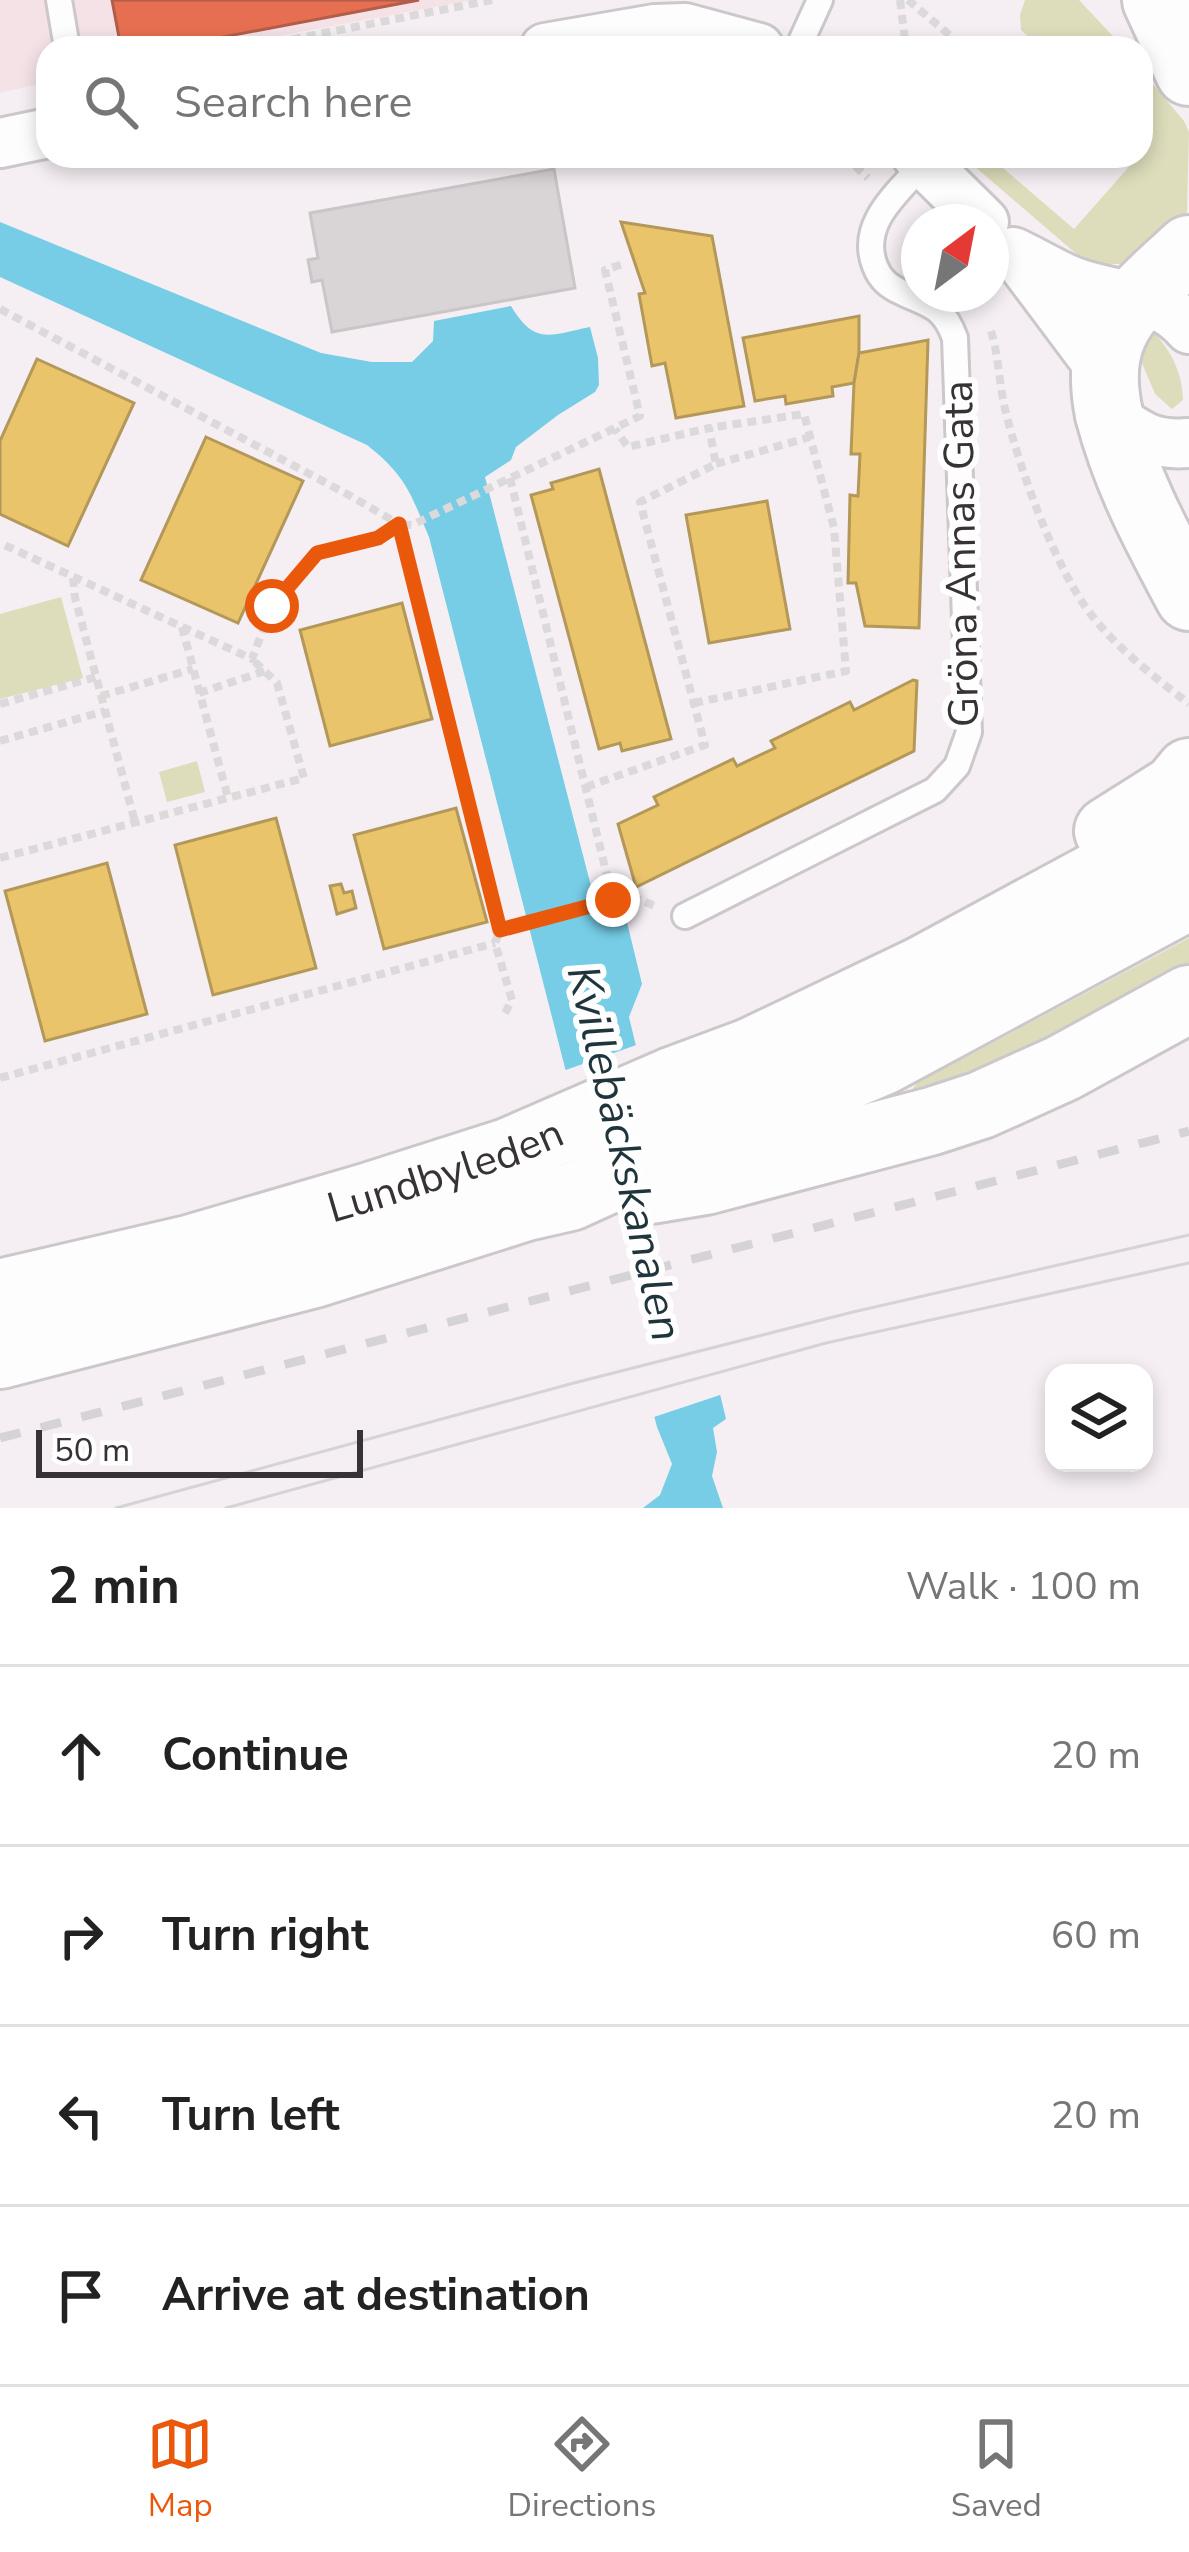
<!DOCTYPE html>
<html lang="en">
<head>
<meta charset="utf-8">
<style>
	body { margin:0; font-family:"Nunito Sans",sans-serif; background:#f2f2f2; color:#222 }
	.controls { position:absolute; right:36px; bottom:36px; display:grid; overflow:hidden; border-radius:24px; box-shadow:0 6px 18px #0003 }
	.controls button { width:108px; height:108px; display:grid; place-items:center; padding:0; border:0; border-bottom:3px solid #e0e0e0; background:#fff; color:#222; font:60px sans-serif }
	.compass { position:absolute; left:901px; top:204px; width:108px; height:108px; border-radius:50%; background:#fff; box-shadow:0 6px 18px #0003; rotate:32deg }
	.scale { position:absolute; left:36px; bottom:30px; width:327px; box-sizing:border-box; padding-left:12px; border:6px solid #363236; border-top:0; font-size:33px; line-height:42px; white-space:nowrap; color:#363236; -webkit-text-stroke:9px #fefefe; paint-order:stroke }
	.stop { position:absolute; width:36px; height:36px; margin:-27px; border:9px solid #ea580c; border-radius:50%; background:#fff }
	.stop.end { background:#ea580c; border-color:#fff; box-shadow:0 3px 12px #0008 }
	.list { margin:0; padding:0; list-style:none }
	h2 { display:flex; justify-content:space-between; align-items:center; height:156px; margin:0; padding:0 48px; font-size:51px }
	h2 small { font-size:39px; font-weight:400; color:#767676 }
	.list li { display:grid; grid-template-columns:78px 1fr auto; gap:36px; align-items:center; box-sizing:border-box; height:180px; padding:0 48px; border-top:3px solid #e0e0e0 }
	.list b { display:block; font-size:45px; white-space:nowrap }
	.list em { font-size:39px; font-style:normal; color:#767676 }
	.icon { flex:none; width:66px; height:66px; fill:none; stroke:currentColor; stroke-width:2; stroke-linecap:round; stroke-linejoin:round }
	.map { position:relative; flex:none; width:1189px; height:1508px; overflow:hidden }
	.search { position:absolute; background:#fff; box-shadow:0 6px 18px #0003; left:36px; right:36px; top:36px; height:132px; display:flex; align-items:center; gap:30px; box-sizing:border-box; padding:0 42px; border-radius:36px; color:#767676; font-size:45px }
	.sheet { height:876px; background:#fff }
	nav { display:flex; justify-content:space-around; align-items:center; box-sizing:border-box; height:168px; border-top:3px solid #e0e0e0; background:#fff; font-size:33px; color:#767676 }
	nav a { display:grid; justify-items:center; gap:6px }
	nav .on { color:#ea580c }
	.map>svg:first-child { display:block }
	.commercial { fill:#f4e2e7 }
	.green { fill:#ddddbc }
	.water { fill:#76cde5 }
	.pier { fill:#f5eff4 }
	.homes { fill:#e9c46a; stroke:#b3985a; stroke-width:3 }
	.shops { fill:#e76f51; stroke:#b25d49; stroke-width:3 }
	.building { fill:#d9d4d6; stroke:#cac5c7; stroke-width:3 }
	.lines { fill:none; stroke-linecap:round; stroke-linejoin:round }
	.service-casing { stroke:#cbc7cb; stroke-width:30 }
	.minor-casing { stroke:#cbc7cb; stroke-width:54 }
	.secondary-casing { stroke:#cbc7cb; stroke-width:72 }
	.motorway-casing { stroke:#cbc7cb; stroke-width:72 }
	.path { stroke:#dbd9da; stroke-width:8; stroke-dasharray:9 6; stroke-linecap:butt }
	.service { stroke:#fefdfd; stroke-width:24 }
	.minor { stroke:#fefdfd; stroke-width:48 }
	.secondary { stroke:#fefdfd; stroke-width:66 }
	.motorway { stroke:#fefdfd; stroke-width:66 }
	.tram { stroke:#d5d3d5; stroke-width:3 }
	.rail { stroke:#d5d3d5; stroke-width:9; stroke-dasharray:21 21; stroke-linecap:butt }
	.route { stroke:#ea580c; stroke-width:15 }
	.labels { text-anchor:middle; stroke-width:12; stroke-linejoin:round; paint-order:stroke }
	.street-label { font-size:42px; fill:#363236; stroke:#fefefe }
	.water-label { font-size:45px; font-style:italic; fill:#1f343b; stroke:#fefefe }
</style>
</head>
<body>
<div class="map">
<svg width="1189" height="1508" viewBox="0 0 1189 1508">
	<rect width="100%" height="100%" fill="#f5eff4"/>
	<path class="commercial" d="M0,0H473L214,48H48V82L0,93Z"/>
	<g class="green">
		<path d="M1025,0H1079L1124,48H1041L1021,30L1020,15Z"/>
		<path d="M1141,70L1184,121L1189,132L1187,212L1168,238L1149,254L1123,264H1103L1080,257L974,166L973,156H989L1074,229L1150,143L1141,135Z"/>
		<path d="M1154,332C1172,353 1182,372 1183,400L1172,409L1155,394L1136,349L1144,333Z"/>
		<path d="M61,597L83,678L0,699V614Z"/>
		<path d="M197,761L205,792L167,802L159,772Z"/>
		<path d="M1189,938V977L1052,1049L904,1100L917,1083Z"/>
	</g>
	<path class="water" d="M0,222L321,353L372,362H412L433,341L434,321L511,306C535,346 550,335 590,327L598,358L599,385L595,392L558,415L516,447L511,460L485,477L599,917L624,910L642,984L629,1017L726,1419L713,1428L717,1452L712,1476L723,1508H643L660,1495L672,1464L657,1427L429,537C410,492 406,476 367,445L0,277Z"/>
	<path class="pier" d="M642,1043L726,1393L648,1419L560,1072Z"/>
	<g class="homes">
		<path d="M621,222L712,236L744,406L676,418L665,363L652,366L639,294L645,293Z"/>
		<path d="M859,316V353L854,383L832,387L833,396L786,404L785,396L755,401L743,338Z"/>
		<path d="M928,340L919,628L865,626L856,583H848L850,495L858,496L860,454H851L854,383L859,353Z"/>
		<path d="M37,359L134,403L68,546L0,514V441Z"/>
		<path d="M206,437L303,481L238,623L141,580Z"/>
		<path d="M599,469L671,739L622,751L620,743L599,749L531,495L553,489L551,483Z"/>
		<path d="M767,501L790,629L709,643L686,515Z"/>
		<path d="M402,603L432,719L330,746L300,630Z"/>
		<path d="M913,680L917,681L914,751L636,887L618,824L658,805L654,797L733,759L737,766L775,748L771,741L850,702L854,710Z"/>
		<path d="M456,808L487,922L384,949L354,835Z"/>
		<path d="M276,818L316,968L213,995L175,845Z"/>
		<path d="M107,863L147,1014L45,1041L5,891Z"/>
		<path d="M341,884L344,893L352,891L356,908L337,914L330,886Z"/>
	</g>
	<path class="shops" d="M112,0H419L165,48H121Z"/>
	<path class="building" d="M554,169L575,288L332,332L322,280L312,282L308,260L318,258L310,213Z"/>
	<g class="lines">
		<g class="service-casing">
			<g id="service">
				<path d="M59,0L67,48"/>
				<path d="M798,48L820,0"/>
				<path d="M685,916L935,790L957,766L969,732L955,338C943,305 930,306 901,292C888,286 880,279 875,266C858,223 899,192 925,162"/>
			</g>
		</g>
		<g class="minor-casing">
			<g id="minor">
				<path d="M545,48L655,29L685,28L759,48"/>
				<path d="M0,143L48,133"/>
				<path d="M917,156L984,222"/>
				<path d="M1013,252C1033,261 1053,274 1074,282C1114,297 1159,293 1189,329"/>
				<path d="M1018,258L1105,374"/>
				<path d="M1109,414C1138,435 1152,446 1189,443"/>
			</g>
		</g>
		<g class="secondary-casing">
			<g id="secondary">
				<path d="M1156,0L1189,72"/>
				<path d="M1109,414C1091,329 1133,301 1189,249"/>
			</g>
		</g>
		<g class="motorway-casing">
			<g id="motorway">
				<path d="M1109,414C1126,480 1157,537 1189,597"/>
				<path d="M1108,831L1176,788L1189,772"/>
				<path d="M651,1190L705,1181L932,1121L981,1105L1063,1068L1189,999"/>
				<path id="s1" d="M0,1293L189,1249L367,1197L508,1152L672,1081L750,1052L922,970L1189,826"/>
				<path d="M0,1355L314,1274L526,1207L570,1197L693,1141L883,1061L1189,896"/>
			</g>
		</g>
		<g class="path">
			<path d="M900,0L906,48"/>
			<path d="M908,0L965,48"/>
			<path d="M248,48L492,0"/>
			<path d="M844,156L868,178"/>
			<path d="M0,309L347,494L399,524L378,538L318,553L272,606L252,659L0,543"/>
			<path d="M991,331C999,356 999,386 1006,413C1020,470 1056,571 1093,617C1120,651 1155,677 1189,704"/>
			<path d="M716,464L810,437"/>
			<path d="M510,478L613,900"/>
			<path d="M73,578L75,598L135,822"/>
			<path d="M182,627L228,798"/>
			<path d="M199,693L265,671"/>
			<path d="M101,696L193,669"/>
			<path d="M694,703L846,671L834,528L804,414L709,428"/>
			<path d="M0,704L96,677"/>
			<path d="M0,741L105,711"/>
			<path d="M586,787L705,745L640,502L716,464L709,428L628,447L615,429"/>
			<path d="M0,858L304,778L277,683L252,659"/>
			<path d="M500,930L613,900L635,898L655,906"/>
			<path d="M505,1013L512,1000L495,943L500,930L399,524L412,525L640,416L605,270L623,264"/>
			<path d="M0,1078L495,943"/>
		</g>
		<use href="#service" class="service"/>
		<use href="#minor" class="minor"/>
		<use href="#secondary" class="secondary"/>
		<use href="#motorway" class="motorway"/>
		<g class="tram">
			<path d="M116,1508L570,1384L853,1312L1189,1235"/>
			<path d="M226,1508L826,1343L1189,1263"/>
		</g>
		<path class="rail" d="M0,1438L1189,1131"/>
	</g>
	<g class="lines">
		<path class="route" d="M272,606L317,553L378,538L399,524L500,930L613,900"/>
	</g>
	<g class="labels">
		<g class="street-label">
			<text transform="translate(960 554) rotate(-91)" y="15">Gröna Annas Gata</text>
			<text dy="15" stroke="none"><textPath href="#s1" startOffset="462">Lundbyleden</textPath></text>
		</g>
		<g class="water-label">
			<text transform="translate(626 1153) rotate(77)" y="16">Kvillebäckskanalen</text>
		</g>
	</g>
</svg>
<div class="controls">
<button><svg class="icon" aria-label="layers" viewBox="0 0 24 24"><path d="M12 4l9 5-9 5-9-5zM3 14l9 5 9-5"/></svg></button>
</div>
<svg class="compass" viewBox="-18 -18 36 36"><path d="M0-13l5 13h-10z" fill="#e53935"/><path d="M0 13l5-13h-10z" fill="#767676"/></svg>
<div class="scale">50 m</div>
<div class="stop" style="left:272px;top:606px"></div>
<div class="stop end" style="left:613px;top:900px"></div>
<div class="search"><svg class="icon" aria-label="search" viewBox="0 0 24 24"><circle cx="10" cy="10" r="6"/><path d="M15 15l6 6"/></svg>Search here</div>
</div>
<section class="sheet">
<h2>2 min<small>Walk · 100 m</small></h2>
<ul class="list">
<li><svg class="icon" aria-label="ahead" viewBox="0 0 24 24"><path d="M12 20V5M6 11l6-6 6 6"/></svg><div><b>Continue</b></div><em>20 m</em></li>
<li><svg class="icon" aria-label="right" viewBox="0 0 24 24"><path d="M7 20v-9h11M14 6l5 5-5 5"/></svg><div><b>Turn right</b></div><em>60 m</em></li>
<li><svg class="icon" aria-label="left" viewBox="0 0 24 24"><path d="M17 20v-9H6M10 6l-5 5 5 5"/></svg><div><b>Turn left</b></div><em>20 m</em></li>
<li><svg class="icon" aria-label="arrive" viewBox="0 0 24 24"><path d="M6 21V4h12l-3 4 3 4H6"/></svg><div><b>Arrive at destination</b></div></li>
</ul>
</section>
<nav>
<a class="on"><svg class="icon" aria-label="map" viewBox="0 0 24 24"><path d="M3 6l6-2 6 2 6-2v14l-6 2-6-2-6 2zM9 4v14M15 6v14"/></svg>Map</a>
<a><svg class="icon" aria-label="directions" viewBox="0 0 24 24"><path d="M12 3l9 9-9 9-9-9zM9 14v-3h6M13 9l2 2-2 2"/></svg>Directions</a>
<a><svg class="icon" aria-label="saved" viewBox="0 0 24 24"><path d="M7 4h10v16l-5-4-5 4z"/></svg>Saved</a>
</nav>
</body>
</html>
